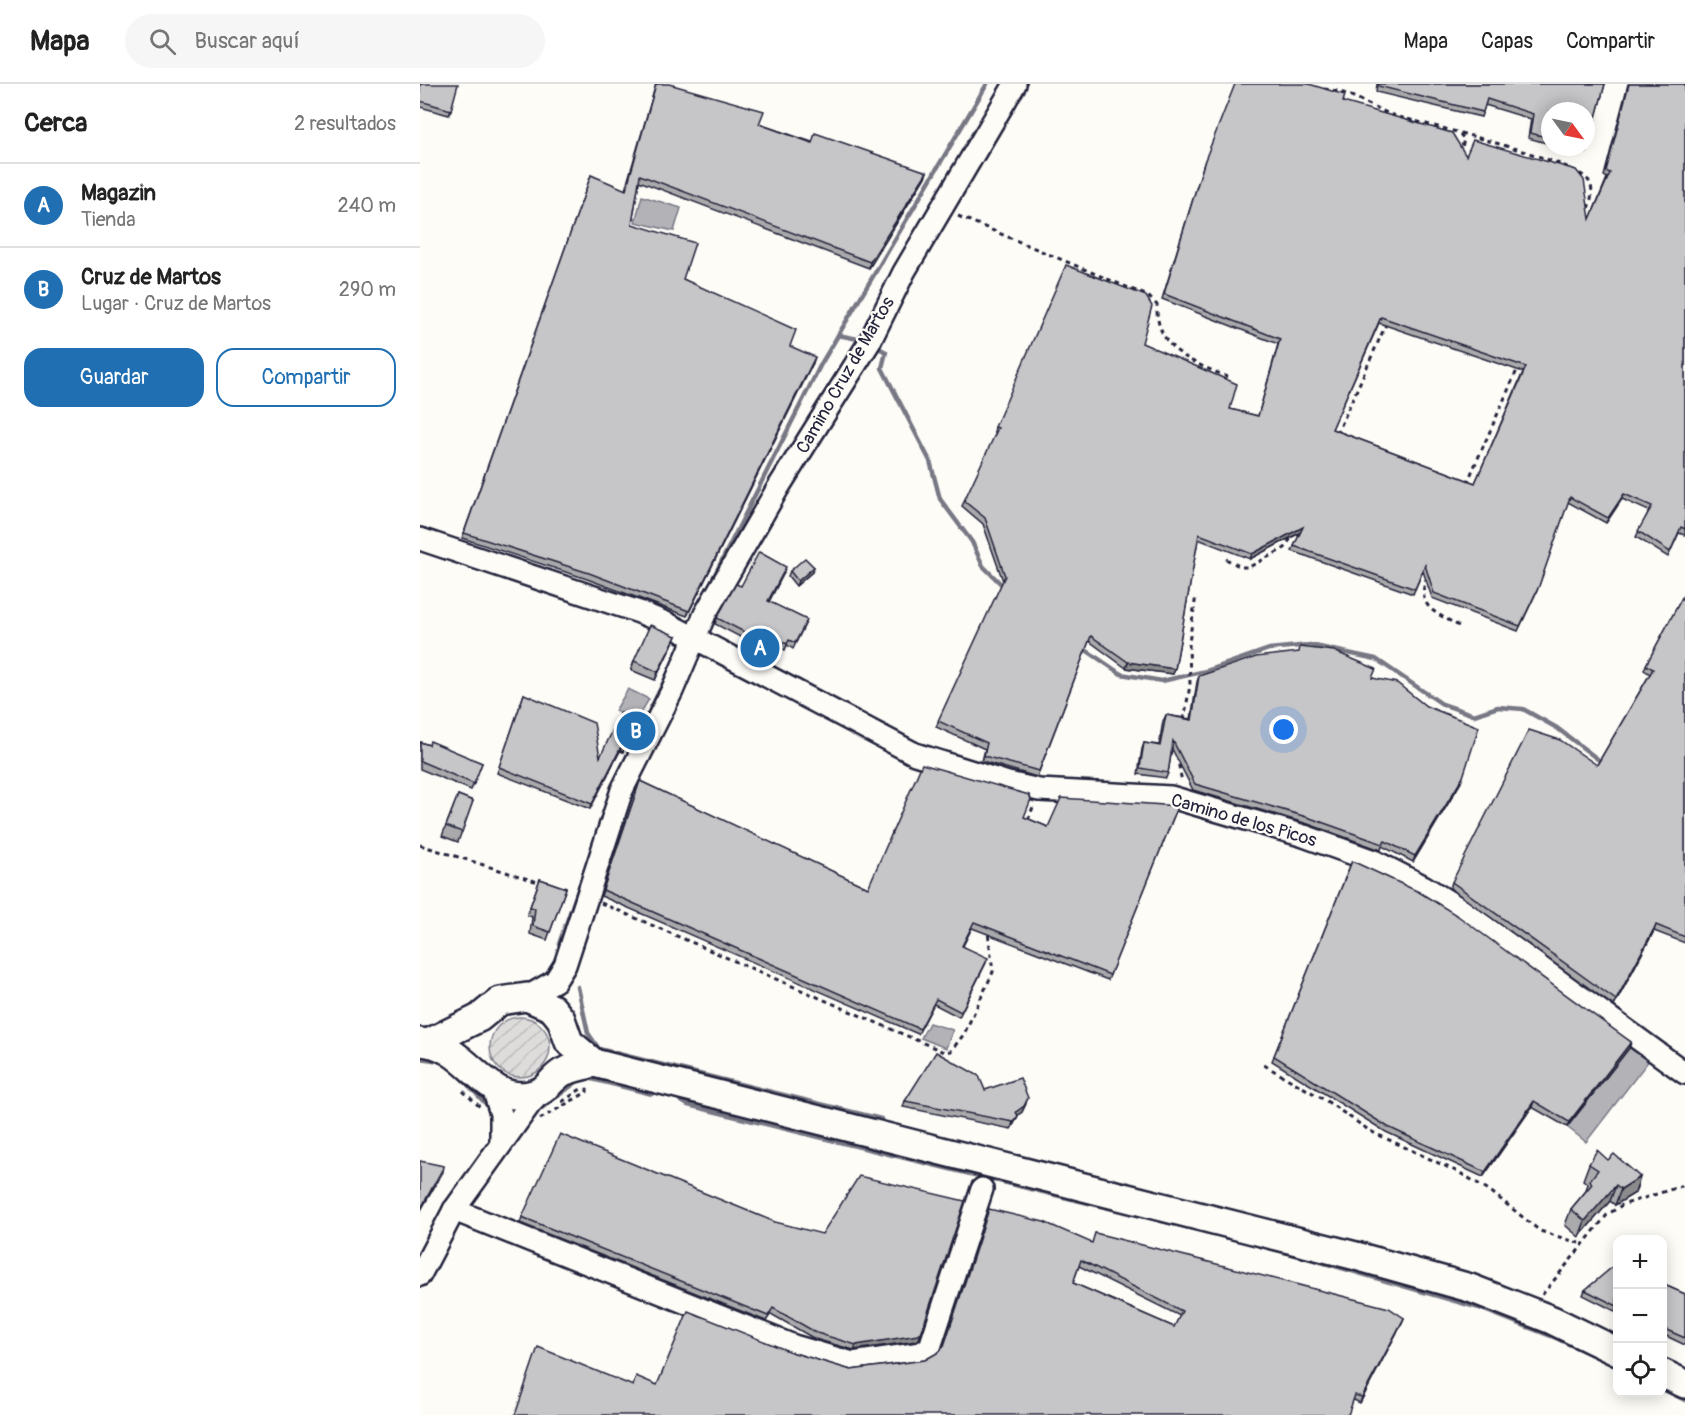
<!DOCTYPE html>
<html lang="es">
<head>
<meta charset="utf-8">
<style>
	body { margin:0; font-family:Pangolin,sans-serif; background:#f6f6f6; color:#222 }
	.controls { position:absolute; right:18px; bottom:18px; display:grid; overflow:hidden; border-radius:12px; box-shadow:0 3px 15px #0003 }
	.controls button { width:54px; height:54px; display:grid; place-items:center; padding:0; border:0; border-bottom:2px solid #e0e0e0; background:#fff; color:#222; font:30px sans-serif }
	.compass { position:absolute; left:1121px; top:18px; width:54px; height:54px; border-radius:50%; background:#fff; box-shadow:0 3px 15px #0003; rotate:123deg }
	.you { position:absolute; left:864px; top:646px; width:21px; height:21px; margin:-15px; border:4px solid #fff; border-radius:50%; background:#1a73e8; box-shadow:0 0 0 9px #1a73e833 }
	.badge { display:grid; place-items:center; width:39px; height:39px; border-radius:50%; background:#1f6fb2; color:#fff; font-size:20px; font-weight:700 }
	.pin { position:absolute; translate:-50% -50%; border:3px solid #fff; box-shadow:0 2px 6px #0006 }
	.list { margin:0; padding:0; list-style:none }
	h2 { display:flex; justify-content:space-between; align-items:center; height:78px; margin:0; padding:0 24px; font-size:26px }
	h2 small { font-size:20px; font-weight:400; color:#767676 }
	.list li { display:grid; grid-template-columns:39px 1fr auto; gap:18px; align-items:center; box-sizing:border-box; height:84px; padding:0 24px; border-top:2px solid #e0e0e0 }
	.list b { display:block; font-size:22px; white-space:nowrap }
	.list p { margin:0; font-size:20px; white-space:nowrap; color:#767676 }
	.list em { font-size:20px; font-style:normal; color:#767676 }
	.actions { display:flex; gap:12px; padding:18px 24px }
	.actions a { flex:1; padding:14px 0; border:2px solid #1f6fb2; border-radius:18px; text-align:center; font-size:21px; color:#1f6fb2 }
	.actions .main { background:#1f6fb2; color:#fff }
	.icon { flex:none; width:33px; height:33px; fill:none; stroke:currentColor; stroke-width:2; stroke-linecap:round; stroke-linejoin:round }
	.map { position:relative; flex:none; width:1265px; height:1331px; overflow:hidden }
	header { display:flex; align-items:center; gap:36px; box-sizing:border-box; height:84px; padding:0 30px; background:#fff; border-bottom:2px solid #e0e0e0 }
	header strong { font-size:28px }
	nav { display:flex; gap:33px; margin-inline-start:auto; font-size:21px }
	.search { width:420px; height:54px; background:#f6f6f6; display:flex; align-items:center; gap:15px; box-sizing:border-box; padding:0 21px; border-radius:33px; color:#767676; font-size:22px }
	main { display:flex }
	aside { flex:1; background:#fff }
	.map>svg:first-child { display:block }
	.garden { fill:url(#garden-furrows); stroke:#807f8b; stroke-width:1.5 }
	.water { fill:#b2b2b7; stroke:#787885; stroke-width:1.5 }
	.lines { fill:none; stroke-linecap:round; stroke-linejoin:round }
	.stream { stroke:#787885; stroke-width:4.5 }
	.minor-casing { stroke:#22223b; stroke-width:26 }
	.major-casing { stroke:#22223b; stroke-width:32 }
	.path { stroke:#22223b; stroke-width:3; stroke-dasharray:4.5 4.5; stroke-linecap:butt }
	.minor { stroke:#fdfcf7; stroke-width:21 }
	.major { stroke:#fdfcf7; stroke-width:27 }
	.wall { fill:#aaaaac; stroke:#22223b; stroke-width:1.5; fill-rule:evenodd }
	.shaded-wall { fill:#8b8b8c; stroke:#22223b; stroke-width:1.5 }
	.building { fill:#c6c6c8; stroke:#22223b; stroke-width:1.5; fill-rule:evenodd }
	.labels { text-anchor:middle; stroke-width:4.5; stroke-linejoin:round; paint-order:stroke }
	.street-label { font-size:18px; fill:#22223b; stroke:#fdfcf7 }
</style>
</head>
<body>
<header>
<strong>Mapa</strong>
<div class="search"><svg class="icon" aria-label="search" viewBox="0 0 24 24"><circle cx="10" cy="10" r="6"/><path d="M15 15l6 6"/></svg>Buscar aquí</div>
<nav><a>Mapa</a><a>Capas</a><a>Compartir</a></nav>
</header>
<main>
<aside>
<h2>Cerca<small>2 resultados</small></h2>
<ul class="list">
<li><span class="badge">A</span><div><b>Magazin</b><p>Tienda</p></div><em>240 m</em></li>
<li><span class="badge">B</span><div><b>Cruz de Martos</b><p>Lugar · Cruz de Martos</p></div><em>290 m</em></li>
</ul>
<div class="actions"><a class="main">Guardar</a><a>Compartir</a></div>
</aside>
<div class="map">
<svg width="1265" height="1331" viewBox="0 0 1265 1331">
	<defs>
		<pattern id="garden-furrows" width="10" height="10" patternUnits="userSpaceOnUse" patternTransform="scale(1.5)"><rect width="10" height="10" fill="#dddcdb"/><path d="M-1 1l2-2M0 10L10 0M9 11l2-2" fill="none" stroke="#bdbcbd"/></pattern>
	</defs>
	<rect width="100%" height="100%" fill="#fdfcf7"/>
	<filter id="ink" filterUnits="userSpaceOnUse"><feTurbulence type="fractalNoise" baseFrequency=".0167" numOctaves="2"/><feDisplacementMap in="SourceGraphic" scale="12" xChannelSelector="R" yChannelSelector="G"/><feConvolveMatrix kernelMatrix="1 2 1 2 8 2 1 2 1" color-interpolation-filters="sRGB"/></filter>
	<g filter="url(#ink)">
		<circle class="garden" cx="100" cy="963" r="30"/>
		<g class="water">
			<path d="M222,112L261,124L254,147L215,138Z"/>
			<path d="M208,605L229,615L216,637L195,627Z"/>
			<path d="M509,939L533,946L526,964L501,954Z"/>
			<path d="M1212,961L1230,975L1166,1058L1147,1043Z"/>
		</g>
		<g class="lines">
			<g class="stream">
				<path d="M418,251L443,256"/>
				<path d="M455,262L466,268L462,284L510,377L520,415L552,458L563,482L585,504"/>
				<path d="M284,512L401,280L567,0"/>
				<path d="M267,544L275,527"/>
				<path d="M660,562L701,590L742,597L786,587L849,565L890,561L956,575L1022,620L1054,631L1078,623L1103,625L1137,644L1184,680"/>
				<path d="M200,687L253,579"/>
				<path d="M139,860L160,800"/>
				<path d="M158,903L168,949L179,965L461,1035"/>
				<path d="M0,974L20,977"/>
				<path d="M35,987L66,1020"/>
				<path d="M172,995L232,1010"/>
				<path d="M260,1016L268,1021L815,1155"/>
				<path d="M119,1026L162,994"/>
				<path d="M863,1167L1059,1224L1136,1254L1198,1283"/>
				<path d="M1242,1305L1265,1316"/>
			</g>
			<g class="minor-casing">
				<g id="minor">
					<path d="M0,455L219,528L248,540L495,670L588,699L619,706L751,713L884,752L956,778L1003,802L1043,827L1265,989"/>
					<path d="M107,913L135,897L145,881L202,706L252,607L285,530L358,404L449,259L484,188L595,0"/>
					<path d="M73,1004L81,1030V1059"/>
					<path d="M34,1126L374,1262L433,1279L501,1269L510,1263L562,1105"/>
					<path d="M0,1191L34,1126L110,1020L123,1006"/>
				</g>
			</g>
			<g class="major-casing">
				<g id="major">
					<path d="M0,958C48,960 63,1019 109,1011C128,1008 130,995 143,988C152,984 164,982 174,979"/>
					<path d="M10,958L59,934L80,917L107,913L132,924L141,935L149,958L174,979L936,1172L1050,1204L1132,1236L1198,1268"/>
					<path d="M1242,1289L1265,1300"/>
				</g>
			</g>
			<g class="path">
				<path d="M904,5C930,7 950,23 975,32C1006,40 1154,76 1168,96C1175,105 1171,117 1167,127"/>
				<path d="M1040,50L1044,55L1041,67"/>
				<path d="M538,132L728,212L737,221C735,265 773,279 808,293"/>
				<path d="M917,350L967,238"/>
				<path d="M1047,399L1098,284"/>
				<path d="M806,475L821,483H829L865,464L872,452"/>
				<path d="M1007,493C994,525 1019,529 1042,544"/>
				<path d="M764,636L770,601L769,559L776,511"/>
				<path d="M757,672L762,698"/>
				<path d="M608,736L613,723"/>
				<path d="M0,761L121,799"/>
				<path d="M181,819L524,968L531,967L544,950L573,888L568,847"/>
				<path d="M844,981L905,1016L950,1047L1040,1089L1069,1106L1120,1147L1162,1160"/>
				<path d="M43,1007L60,1023"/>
				<path d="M142,1018L161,1005"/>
				<path d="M120,1035L167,1008V1001"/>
				<path d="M1122,1211L1187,1131L1202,1121L1265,1101"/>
			</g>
			<use href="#minor" class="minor"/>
			<use href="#major" class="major"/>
		</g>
		<g class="wall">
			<path d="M0,0L31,26L29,31L0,23Z"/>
			<path d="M236,0L339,40L392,58L507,88L505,93L449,184L219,97L212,140L263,195L370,262L393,279L267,532L167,495L42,454L171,91L205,106Z"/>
			<path d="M957,0H1185L1166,69L1143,63H1166L1130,27V60L1108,54L1111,35L1065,21L1061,33L956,8Z"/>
			<path d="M1208,0H1265V451L1259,449L1248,473L1216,453L1229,427L1202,415L1186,439L1148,418L1117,507L1098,547L1012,514L1003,487L993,510L872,467L880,449L830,475L778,455L755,585L753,590L706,584L669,557L617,693L562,677L565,665L516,643L583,497L563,440L542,422L576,349L574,348L575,343L722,259L810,325L838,332L858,260L742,215L785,76L923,18L1046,72L1170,135L1187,94L1184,92ZM959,239L1103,288L1055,399L912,345Z"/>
			<path d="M394,483L392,488L376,502L368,492L370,487Z"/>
			<path d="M364,489L349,518L387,536L373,565L367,561L365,566L361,564L357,572L295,540L297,534L321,502Z"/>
			<path d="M1265,508V859L1234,847L1194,922L1030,804L1032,798L1177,681L1230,590L1224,586L1226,581Z"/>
			<path d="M256,552L252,561L235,596L211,586L214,577Z"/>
			<path d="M779,592L953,594L1041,698L993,778L962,762L961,766L888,740L773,706L752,665L748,689L746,694L718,690L722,665L724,659L739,661L743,637L746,631L771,635L777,598Z"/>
			<path d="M104,610L180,673L210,641L213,642L203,668L200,667L170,725L77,689Z"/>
			<path d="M0,658L62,679L51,706L0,685Z"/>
			<path d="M220,697L448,804L604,733L628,743L758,722L688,896L552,844L543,862L566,879L539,933L514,920L498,950L181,812Z"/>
			<path d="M38,711L53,717L38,758L22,752Z"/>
			<path d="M932,777L1211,958L1209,964L1147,1043L1112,1023L1063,1093L966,1048L852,977Z"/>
			<path d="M120,795L146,804L127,856L110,850L112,833L107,831Z"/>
			<path d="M565,1006L606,1020L602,1028L598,1031L595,1038L591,1045L483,1023L485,1017Z"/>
			<path d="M1188,1076L1220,1093L1215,1109L1195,1121L1190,1117L1159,1153L1145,1141L1151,1125L1165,1108L1168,1100L1163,1096L1169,1080Z"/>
			<path d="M102,1133L499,1255L496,1257L434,1266L395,1255L351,1230L346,1237L100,1139Z"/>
			<path d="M672,1159L984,1234L940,1319L934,1316L212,1302L237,1301L371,1268L431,1286L505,1276L519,1268ZM659,1182L760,1232L754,1243L653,1199Z"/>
			<path d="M1197,1180V1228L1163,1211L1165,1206Z"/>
			<path d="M1242,1200L1265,1210V1261L1242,1250Z"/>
		</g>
		<g class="shaded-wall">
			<path d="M507,88L505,93L449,184L450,178Z"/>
			<path d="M395,273L393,279L267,532L269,527Z"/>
			<path d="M1204,410L1202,415L1186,439L1188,434Z"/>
			<path d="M883,443L881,448L830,475L832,470Z"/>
			<path d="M394,483L392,488L376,502L378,497Z"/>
			<path d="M256,552L252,561L235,596L238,588Z"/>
			<path d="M708,578L755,585L753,590L706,584Z"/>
			<path d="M202,661L200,667L170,725L172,720Z"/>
			<path d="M1043,693L1041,698L993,778L995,772Z"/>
			<path d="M1236,841L1234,847L1194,922L1196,916Z"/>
			<path d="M1211,958L1209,964L1147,1043L1149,1038Z"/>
			<path d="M608,1014L602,1028L593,1035L596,1028Z"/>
			<path d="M1114,1017L1112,1023L1063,1093L1065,1088Z"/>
			<path d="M598,1032L595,1038L591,1045L593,1038Z"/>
			<path d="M24,1082L23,1088L0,1128V1126Z"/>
			<path d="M1220,1093L1215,1109L1195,1121L1201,1105Z"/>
			<path d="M1196,1101L1190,1117L1159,1153L1165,1137Z"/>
			<path d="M984,1234L982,1239L940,1319L942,1313Z"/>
			<path d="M501,1249L499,1255L496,1257L434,1266L436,1261Z"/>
		</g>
		<g class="building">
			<path d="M0,0H38L31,26L0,17Z"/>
			<path d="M236,0H249L344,27L339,40L392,59L395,49L507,88L450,178L220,91L212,140L275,159L263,195L376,246L370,262L395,273L269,527L169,489L44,449L171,91L206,106Z"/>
			<path d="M815,0H889L925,11L923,18L1032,49L1046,72L1053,56L1156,86L1164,96L1170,135L1190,89L1186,87L1209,0H1265V445L1261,443L1250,468L1218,447L1232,422L1204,410L1188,434L1150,413L1119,502L1100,542L1014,509L1005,481L995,505L874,462L883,443L832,470L779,450L755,585L708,578L671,552L619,687L564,672L567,659L518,637L585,492L565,434L544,417L578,344L575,343L646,181L726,212L732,222L722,259L817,300L810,325L838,332L860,255L744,210L785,76ZM961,233L1106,283L1055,399L912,345Z"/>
			<path d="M958,0H1185L1168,63H1166V27H1130V54L1110,49L1113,30L1067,15L1063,28L958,2Z"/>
			<path d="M339,468L366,483L348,517L387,536L375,559L369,556L367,560L363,558L359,566L297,534L316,500L321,502Z"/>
			<path d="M385,474L394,483L378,497L370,487Z"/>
			<path d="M1265,508V853L1236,841L1196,916L1032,798L1109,646L1140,656L1177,681L1233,585L1226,581Z"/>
			<path d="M230,541L256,552L238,588L214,577Z"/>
			<path d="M880,563L914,567L956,585L952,594L977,599L1006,622L1059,643L1043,693L995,772L965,757L963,760L890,734L775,700L753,657L748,689L720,684L724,659L740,662L746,631L772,636L779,592L836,573L879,568Z"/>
			<path d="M104,610L174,639L180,673L201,629L213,634L210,641L213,642L205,662L202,661L172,720L79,683Z"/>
			<path d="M10,657L62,679L54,700L0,677V658L9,661Z"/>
			<path d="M502,680L609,711L611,715L604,733L628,743L641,714L758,722L690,891L554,838L542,862L568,874L541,928L516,915L500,945L183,806L220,697L448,804Z"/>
			<path d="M38,711L53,717L42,748L26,742Z"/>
			<path d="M932,777L999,808L1038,832L1211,958L1149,1038L1114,1017L1065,1088L968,1043L854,972Z"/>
			<path d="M120,795L146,804L130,848L113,842L115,824L110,823Z"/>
			<path d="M516,968L559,992L565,1006L600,994L608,1014L604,1022L596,1028L598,1032L593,1038L485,1017Z"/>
			<path d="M140,1050L355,1138L402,1150L439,1092L545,1117L501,1249L498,1251L436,1261L397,1249L353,1224L348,1232L102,1133Z"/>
			<path d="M1177,1066L1188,1076L1194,1070L1220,1093L1201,1105L1196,1101L1165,1137L1151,1125L1172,1100L1170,1096L1178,1086L1169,1080Z"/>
			<path d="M0,1077L24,1082L0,1126Z"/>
			<path d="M569,1125L624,1138L672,1159L675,1149L969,1224L984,1234L942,1313L935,1311L928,1331H95L118,1263L213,1302L216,1292L237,1301L268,1227L371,1268L431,1286L505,1276L519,1268L524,1262ZM661,1176L762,1227L754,1243L653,1199Z"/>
			<path d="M1196,1180H1197V1222L1165,1206Z"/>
			<path d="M1242,1200L1265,1210V1254L1242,1244Z"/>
		</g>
	</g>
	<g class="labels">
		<g class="street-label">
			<text transform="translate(425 291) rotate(-60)" y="6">Camino Cruz de Martos</text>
			<text transform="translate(824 736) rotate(16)" y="6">Camino de los Picos</text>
		</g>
	</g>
</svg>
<div class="controls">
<button>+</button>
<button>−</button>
<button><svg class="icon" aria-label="locate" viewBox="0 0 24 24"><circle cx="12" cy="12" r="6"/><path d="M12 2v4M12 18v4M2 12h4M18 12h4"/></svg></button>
</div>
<svg class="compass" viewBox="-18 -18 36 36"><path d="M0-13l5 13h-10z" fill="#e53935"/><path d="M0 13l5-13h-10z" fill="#767676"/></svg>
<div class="you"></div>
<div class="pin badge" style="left:340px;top:564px">A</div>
<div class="pin badge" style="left:216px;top:647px">B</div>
</div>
</main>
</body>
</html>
